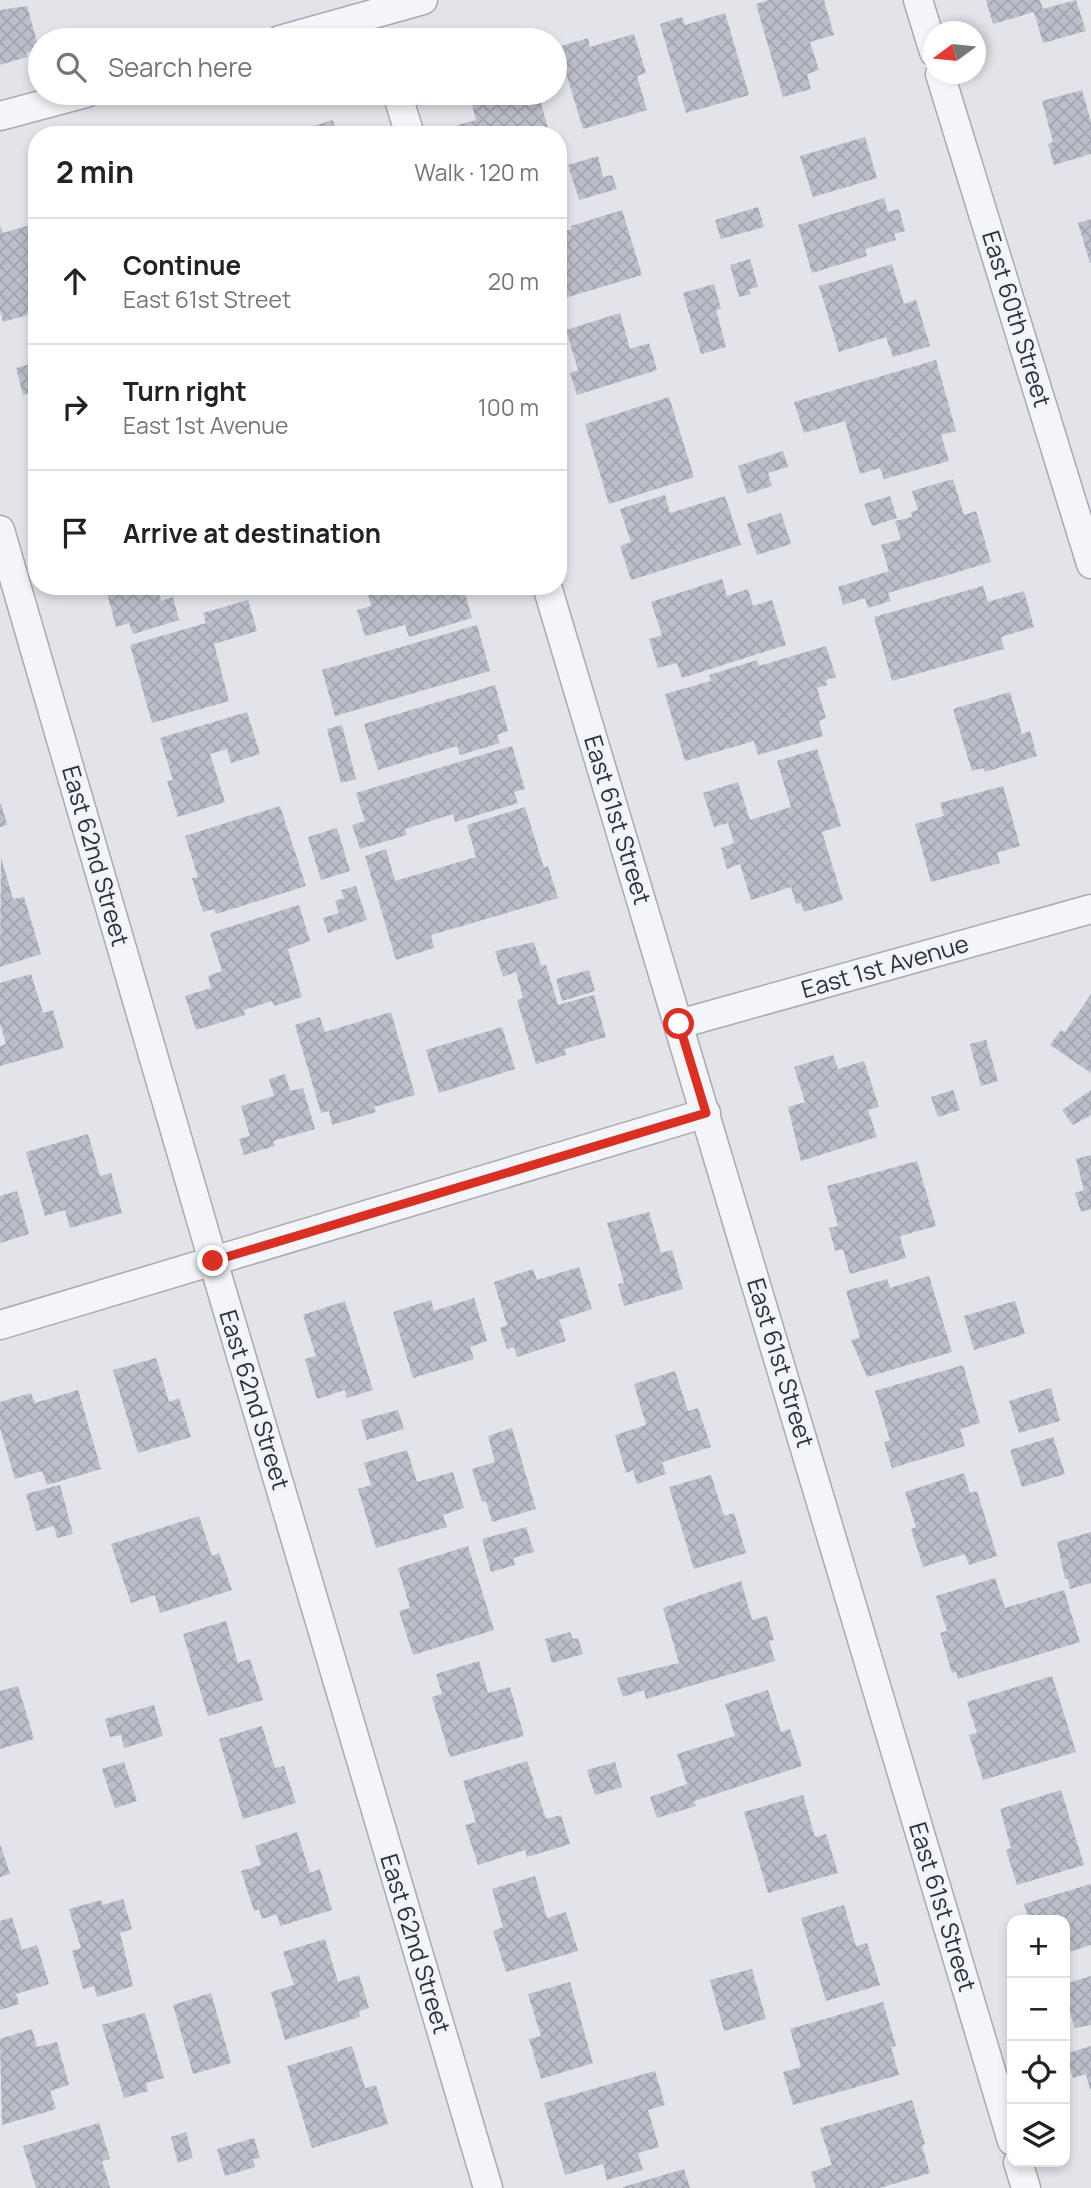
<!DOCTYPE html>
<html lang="en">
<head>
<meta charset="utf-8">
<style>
	body { margin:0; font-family:Manrope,sans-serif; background:#f6f6f6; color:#222 }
	.controls { position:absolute; right:21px; bottom:21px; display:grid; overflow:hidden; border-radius:14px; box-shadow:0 4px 10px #0003 }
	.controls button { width:63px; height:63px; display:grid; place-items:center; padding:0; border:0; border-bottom:2px solid #e0e0e0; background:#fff; color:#222; font:35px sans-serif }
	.compass { position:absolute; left:923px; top:21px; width:63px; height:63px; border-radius:50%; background:#fff; box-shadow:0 4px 10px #0003; rotate:255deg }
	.stop { position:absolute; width:21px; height:21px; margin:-16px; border:5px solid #d93025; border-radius:50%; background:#fff }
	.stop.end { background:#d93025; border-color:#fff; box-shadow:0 2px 7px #0008 }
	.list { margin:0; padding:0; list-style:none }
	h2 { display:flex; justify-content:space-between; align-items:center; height:91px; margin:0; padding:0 28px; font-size:30px }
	h2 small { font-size:23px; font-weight:400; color:#767676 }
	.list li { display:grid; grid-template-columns:46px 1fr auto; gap:21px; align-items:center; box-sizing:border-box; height:126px; padding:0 28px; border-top:2px solid #e0e0e0 }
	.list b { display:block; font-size:26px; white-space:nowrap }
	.list p { margin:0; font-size:23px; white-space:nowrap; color:#767676 }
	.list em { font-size:23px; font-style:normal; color:#767676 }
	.icon { flex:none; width:38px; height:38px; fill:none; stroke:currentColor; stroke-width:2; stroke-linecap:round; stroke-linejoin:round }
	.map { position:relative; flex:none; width:1091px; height:2188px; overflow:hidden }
	.search { position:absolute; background:#fff; box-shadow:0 4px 10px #0003; left:28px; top:28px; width:539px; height:77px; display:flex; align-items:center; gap:18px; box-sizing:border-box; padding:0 24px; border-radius:38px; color:#767676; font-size:26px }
	.panel { position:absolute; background:#fff; box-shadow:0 4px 10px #0003; left:28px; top:126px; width:539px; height:469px; border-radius:28px }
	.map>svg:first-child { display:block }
	.building { fill:url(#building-cross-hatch) }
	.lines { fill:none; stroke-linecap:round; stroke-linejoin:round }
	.street-casing { stroke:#a7aab4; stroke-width:31 }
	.street { stroke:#f4f5f8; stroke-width:28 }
	.route { stroke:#d93025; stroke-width:9 }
	.labels { text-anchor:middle; stroke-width:5; stroke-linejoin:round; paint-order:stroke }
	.street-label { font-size:24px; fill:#2b3041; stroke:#f1f3f7 }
</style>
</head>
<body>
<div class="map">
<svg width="1091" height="2188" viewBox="0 0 1091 2188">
	<defs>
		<pattern id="building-cross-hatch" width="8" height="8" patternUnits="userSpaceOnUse" patternTransform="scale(1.75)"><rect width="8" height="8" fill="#bcbfc9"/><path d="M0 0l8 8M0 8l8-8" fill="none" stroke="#a2a4ae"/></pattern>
	</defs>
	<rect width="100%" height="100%" fill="#e2e4ea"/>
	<g class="building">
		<path d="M769,0H824L834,35L810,42L819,70L807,74L811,89L783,97L756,4Z"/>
		<path d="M986,0H1040L1043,9L1076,0L1086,31L1043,43L1034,12L993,24Z"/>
		<path d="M27,6L39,49L26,53L27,57L0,65V10Z"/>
		<path d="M725,13L749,95L686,113L660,24L682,17L685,25Z"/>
		<path d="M634,34L646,73L637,76L647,110L583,129L558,47L588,38L590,47Z"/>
		<path d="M1082,90L1091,122V154L1054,165L1048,144L1053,142L1042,101Z"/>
		<path d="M469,93H538L550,135H460L458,125L476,120Z"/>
		<path d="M333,120L337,135H287V134Z"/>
		<path d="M865,137L877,178L813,197L800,156Z"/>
		<path d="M598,156L603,177L612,175L617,189L579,200L568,165Z"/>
		<path d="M884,198L888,212L899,209L905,231L894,234L896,240L865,249L867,256L812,273L798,225Z"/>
		<path d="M758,207L764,227L721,239L715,220Z"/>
		<path d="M622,210L642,275L558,300V233L572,229L571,226Z"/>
		<path d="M1091,219V263H1090L1078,223Z"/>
		<path d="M37,223V312L3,322L0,311V226L3,233Z"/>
		<path d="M750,259L758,287L749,289L751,294L739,297L730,265Z"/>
		<path d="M892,264L904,304L916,300L930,346L893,357L886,337L839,352L819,286Z"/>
		<path d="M714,284L721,309L716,310L726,347L701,354L683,293Z"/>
		<path d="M620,313L630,349L649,343L657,370L577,395L570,373L578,370L566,330Z"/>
		<path d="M936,360L956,431L941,435L949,461L884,479L880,468L860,474L845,421L804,433L794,402Z"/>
		<path d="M37,362V407H36L31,392L23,395L16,368Z"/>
		<path d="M669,397L694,477L609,504L585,424Z"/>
		<path d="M783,451L788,467L768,473L772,486L747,494L738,466Z"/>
		<path d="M953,479L964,515L976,511L991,562L888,593L891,601L868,608L865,598L843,605L838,587L889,571L881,545L901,539L895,521L912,517L911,512L918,510L912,491Z"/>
		<path d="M665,495L670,513L725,496L741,545L631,580L620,546L631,542L620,509Z"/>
		<path d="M890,496L897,518L872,526L864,504Z"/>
		<path d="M781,513L791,544L757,555L747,524Z"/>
		<path d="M722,579L727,596L748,589L753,606L772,600L786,645L682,678L677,663L658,668L649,639L662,635L651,602Z"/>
		<path d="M111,586H157L161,601L173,597L179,620L133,634L129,623L116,627L107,593L112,591Z"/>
		<path d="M366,586H463L472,618L409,637L405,625L365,636L357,610L371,606Z"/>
		<path d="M983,586L988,602L1024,591L1034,627L1001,637L1004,649L892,681L874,617Z"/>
		<path d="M248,600L257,631L214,644L229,701L152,723L130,645L206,623L203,613Z"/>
		<path d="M477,625L490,671L335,716L322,670Z"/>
		<path d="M826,646L836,677L826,680L827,685L817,688L826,718L819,721L823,736L758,755L754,741L685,761L665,694L711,681L709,675L757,660L759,666Z"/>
		<path d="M495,685L508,731L497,735L500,743L460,755L457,746L378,770L364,724Z"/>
		<path d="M1010,692L1022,734L1030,731L1037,756L985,772L983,768L972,771L953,709Z"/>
		<path d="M247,712L260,754L231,763L227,749L210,754L225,802L178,817L167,781L173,780L160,738Z"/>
		<path d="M342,725L356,779L341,783L327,729Z"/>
		<path d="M512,746L525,789L514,792L518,803L455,822L453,814L405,829L407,835L360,849L352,825L365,821L356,793Z"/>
		<path d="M817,749L841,826L822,832L843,900L804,912L801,903L796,904L791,887L751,900L740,864L727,869L721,848L734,843L728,823L714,827L703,793L738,782L750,820L791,807L777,761Z"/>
		<path d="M1003,786L1020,846L997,853L1000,863L931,882L915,824L944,816L940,803Z"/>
		<path d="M1,803L7,825L0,827V804Z"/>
		<path d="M280,806L306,886L216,914L214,909L203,912L192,878L198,877L185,836Z"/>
		<path d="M525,807L544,868L548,866L558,898L431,935L434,948L396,960L365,856L386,849L395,881L476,857L467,825Z"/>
		<path d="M337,828L350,871L321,880L308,837Z"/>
		<path d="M1,857L13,899L24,897L41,954L0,967Z"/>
		<path d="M356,886L367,920L328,933L323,918L339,913L335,901L344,898L341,890Z"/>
		<path d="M299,905L310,941L288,949L302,997L274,1006L272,1001L244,1010L245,1015L196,1030L185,996L211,988L208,976L222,971L210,933Z"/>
		<path d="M534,942L541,966L546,965L558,1005L594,995L606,1037L565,1049L566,1055L536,1064L517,1000L523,998L516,972L503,977L495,951Z"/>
		<path d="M589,970L595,991L562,1001L556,979Z"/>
		<path d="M31,974L43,1013L53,1010L64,1048L0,1066V1046L6,1044L0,1023V983Z"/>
		<path d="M1091,994V1073L1050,1045L1061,1030L1065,1032Z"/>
		<path d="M391,1012L415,1095L374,1107L376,1112L332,1125L329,1111L321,1113L295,1025L320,1017L325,1032Z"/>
		<path d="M502,1027L515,1069L439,1093L426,1050Z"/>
		<path d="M986,1040L998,1081L981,1086L970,1044Z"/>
		<path d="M833,1055L838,1069L864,1061L879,1107L868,1110L877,1137L801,1161L788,1107L805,1102L794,1067Z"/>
		<path d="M285,1074L290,1091L303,1088L315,1129L273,1141L275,1146L244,1155L239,1139L250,1136L241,1106L274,1096L269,1079Z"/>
		<path d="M953,1090L960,1110L938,1117L931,1097Z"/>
		<path d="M1091,1090V1115L1073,1125L1062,1110Z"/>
		<path d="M88,1134L100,1176L111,1173L122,1213L70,1228L65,1210L45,1216L26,1152Z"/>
		<path d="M1091,1155V1209L1081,1212L1075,1193L1084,1190L1076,1159Z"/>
		<path d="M917,1161L936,1226L900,1236L906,1258L850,1274L843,1249L835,1251L829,1228L838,1226L827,1186Z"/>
		<path d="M17,1191L29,1234L0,1243V1196Z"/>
		<path d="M649,1212L661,1253L672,1250L683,1289L624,1306L618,1284L624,1283L607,1223Z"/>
		<path d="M579,1267L592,1309L559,1320L566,1341L517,1357L514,1347L507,1349L500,1328L507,1325L494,1282L533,1269L537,1280Z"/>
		<path d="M929,1276L952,1352L867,1377L851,1340L860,1338L846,1291L887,1279L890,1288Z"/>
		<path d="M474,1298L487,1341L470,1347L474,1359L413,1378L393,1312L431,1300L434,1311Z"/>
		<path d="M345,1301L373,1390L347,1398L345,1390L317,1399L305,1359L316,1356L303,1315Z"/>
		<path d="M1015,1301L1025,1334L974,1350L964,1316Z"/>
		<path d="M156,1358L169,1402L179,1398L191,1437L138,1453L113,1370Z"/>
		<path d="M963,1365L980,1423L960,1429L965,1446L892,1468L884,1442L890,1440L875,1391Z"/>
		<path d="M675,1371L688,1411L698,1408L711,1447L662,1462L666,1474L637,1484L633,1470L626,1473L615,1435L646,1425L634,1384Z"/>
		<path d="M1051,1388L1060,1421L1019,1433L1009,1401Z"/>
		<path d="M78,1390L101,1469L47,1485L42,1471L15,1479L0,1428V1402L31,1393L35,1403Z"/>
		<path d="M398,1410L404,1429L367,1440L361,1420Z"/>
		<path d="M512,1428L536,1509L492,1522L486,1501L482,1502L472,1469L495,1462L488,1436Z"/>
		<path d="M1053,1437L1065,1474L1022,1487L1010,1450Z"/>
		<path d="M407,1450L417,1482L453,1472L464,1508L443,1515L447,1527L376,1548L358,1489L371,1485L364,1463Z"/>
		<path d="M964,1473L970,1493L977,1491L997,1556L969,1565L965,1554L923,1567L911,1529L916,1527L905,1492Z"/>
		<path d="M711,1475L724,1516L734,1513L746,1553L694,1569L669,1487Z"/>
		<path d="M60,1485L73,1534L57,1538L54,1526L36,1531L26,1494Z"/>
		<path d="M199,1516L212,1556L219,1553L232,1590L160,1613L155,1595L131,1603L111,1544Z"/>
		<path d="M526,1527L534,1552L513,1558L515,1565L491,1572L482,1539Z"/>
		<path d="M1091,1532V1583L1070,1589L1068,1579H1065L1057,1542Z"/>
		<path d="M468,1546L494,1630L413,1655L399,1611L410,1608L398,1568Z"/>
		<path d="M995,1578L1005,1608L1064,1590L1080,1642L958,1679L956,1672L952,1673L940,1633L947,1631L936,1596Z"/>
		<path d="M741,1581L752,1620L767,1616L774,1640L769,1641L775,1661L646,1699L644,1690L623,1697L617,1678L679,1663L663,1608Z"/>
		<path d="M226,1621L238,1663L250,1659L263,1700L208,1716L183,1634Z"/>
		<path d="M570,1632L573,1639L578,1638L583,1654L552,1663L545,1639Z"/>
		<path d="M479,1661L488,1693L510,1687L524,1736L450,1757L432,1697L442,1694L436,1674Z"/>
		<path d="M1052,1676L1076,1752L983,1780L969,1735L977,1733L967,1702Z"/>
		<path d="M18,1686L34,1739L0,1749V1691Z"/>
		<path d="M768,1690L781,1732L790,1729L802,1766L694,1801L696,1806L657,1818L650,1797L687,1784L677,1754L735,1736L725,1704Z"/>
		<path d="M154,1705L163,1736L124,1748L121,1735L110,1737L105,1719Z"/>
		<path d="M262,1726L275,1768L284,1766L296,1803L243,1819L219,1739Z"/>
		<path d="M527,1761L546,1819L561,1815L570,1844L527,1857L525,1850L478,1865L465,1825L476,1822L463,1781Z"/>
		<path d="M124,1762L137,1801L115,1808L102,1769Z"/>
		<path d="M615,1762L622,1787L595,1795L587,1770Z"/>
		<path d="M1061,1790L1084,1865L1017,1885L1006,1850L1011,1848L1000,1809Z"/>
		<path d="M803,1795L815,1837L826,1834L838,1873L768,1893L744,1812Z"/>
		<path d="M297,1832L310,1873L320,1869L332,1910L280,1926L277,1914L262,1919L259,1909L254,1911L241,1871L261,1865L255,1846Z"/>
		<path d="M0,1844L10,1874L0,1877Z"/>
		<path d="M535,1876L547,1918L566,1912L578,1951L506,1972L493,1931L503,1927L492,1889Z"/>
		<path d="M1091,1884V1945L1065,1953V1920H1029L1024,1904Z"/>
		<path d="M123,1899L132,1929L120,1933L133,1986L97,1997L94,1986L83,1989L72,1951L81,1948L69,1909L101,1900L103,1905Z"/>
		<path d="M844,1905L856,1946L867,1943L880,1985L826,2001L801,1918Z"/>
		<path d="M12,1917L22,1950L37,1945L49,1984L16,1994L19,2004L0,2010V1921Z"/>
		<path d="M325,1939L338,1982L359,1975L369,2008L359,2011L360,2017L285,2040L271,1992L294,1985L283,1952Z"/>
		<path d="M752,1969L766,2019L724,2031L710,1980Z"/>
		<path d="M1091,1976V2025L1075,2028L1068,2007L1065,2008V1984Z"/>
		<path d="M570,1982L593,2063L541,2079L529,2039L541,2036L528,1994Z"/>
		<path d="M211,1993L231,2063L193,2074L173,2005Z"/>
		<path d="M883,2002L896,2046L891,2047L899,2075L793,2105L783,2072L801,2067L790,2029Z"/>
		<path d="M145,2013L164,2078L146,2083L148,2091L124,2098L102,2025Z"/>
		<path d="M32,2029L37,2047L57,2042L69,2085L50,2091L56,2109L2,2125L0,2039Z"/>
		<path d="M352,2046L365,2088L376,2085L388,2124L312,2148L287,2066Z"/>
		<path d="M1091,2046V2089H1090L1086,2074L1073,2078L1065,2054Z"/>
		<path d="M655,2071L665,2105L648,2110L659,2147L638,2153L643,2170L607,2180L603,2164L565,2175L544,2103Z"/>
		<path d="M912,2100L925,2144L922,2146L930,2173L880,2188H816L811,2172L832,2165L820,2128Z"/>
		<path d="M99,2123L110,2159L102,2161L110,2188H36L23,2146Z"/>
		<path d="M186,2132L193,2158L178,2163L171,2137Z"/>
		<path d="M254,2138L260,2158L253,2159L255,2167L225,2176L217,2149Z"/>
		<path d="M684,2169L690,2188H623V2187Z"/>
	</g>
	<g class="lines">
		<g class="street-casing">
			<g id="street">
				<path d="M918,0L934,52"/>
				<path d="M280,40L423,0"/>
				<path d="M940,74L1091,564"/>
				<path d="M397,93L410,135"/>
				<path d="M0,116L86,93"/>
				<path d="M0,530L213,1261L488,2188"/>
				<path d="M547,586L1012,2141"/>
				<path d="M679,1024L1091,909"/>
				<path d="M0,1325L706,1113"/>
				<path d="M1018,2162L1026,2188"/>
			</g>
		</g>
		<use href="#street" class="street"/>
	</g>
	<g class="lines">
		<path class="route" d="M213,1261L706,1113L679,1024"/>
	</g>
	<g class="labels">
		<g class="street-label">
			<text transform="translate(1016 319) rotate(73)" y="8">East 60th Street</text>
			<text transform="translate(617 820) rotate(73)" y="8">East 61st Street</text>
			<text transform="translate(95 856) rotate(74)" y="8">East 62nd Street</text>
			<text transform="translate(885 967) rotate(-16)" y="8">East 1st Avenue</text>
			<text transform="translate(780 1363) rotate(73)" y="8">East 61st Street</text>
			<text transform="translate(254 1400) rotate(73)" y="8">East 62nd Street</text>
			<text transform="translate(942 1907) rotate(73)" y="8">East 61st Street</text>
			<text transform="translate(415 1944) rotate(73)" y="8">East 62nd Street</text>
		</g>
	</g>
</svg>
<div class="controls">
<button>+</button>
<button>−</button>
<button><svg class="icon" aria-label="locate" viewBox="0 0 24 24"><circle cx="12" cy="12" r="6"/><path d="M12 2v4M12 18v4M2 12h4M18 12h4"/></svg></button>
<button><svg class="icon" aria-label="layers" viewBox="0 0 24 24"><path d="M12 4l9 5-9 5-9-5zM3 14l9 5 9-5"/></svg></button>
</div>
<svg class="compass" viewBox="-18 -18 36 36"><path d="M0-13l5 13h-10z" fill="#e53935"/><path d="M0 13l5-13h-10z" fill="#767676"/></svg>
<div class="stop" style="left:679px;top:1024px"></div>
<div class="stop end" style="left:213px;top:1261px"></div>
<div class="search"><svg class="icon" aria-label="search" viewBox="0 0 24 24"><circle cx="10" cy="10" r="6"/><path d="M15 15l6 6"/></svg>Search here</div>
<section class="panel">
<h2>2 min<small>Walk · 120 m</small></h2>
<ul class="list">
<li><svg class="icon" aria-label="ahead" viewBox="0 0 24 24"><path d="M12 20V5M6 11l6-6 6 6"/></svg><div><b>Continue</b><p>East 61st Street</p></div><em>20 m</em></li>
<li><svg class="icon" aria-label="right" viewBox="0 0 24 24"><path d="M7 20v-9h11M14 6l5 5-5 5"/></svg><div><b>Turn right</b><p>East 1st Avenue</p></div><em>100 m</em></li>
<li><svg class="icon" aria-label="arrive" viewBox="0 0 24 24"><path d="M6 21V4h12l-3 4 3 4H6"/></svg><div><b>Arrive at destination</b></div></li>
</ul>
</section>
</div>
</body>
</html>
